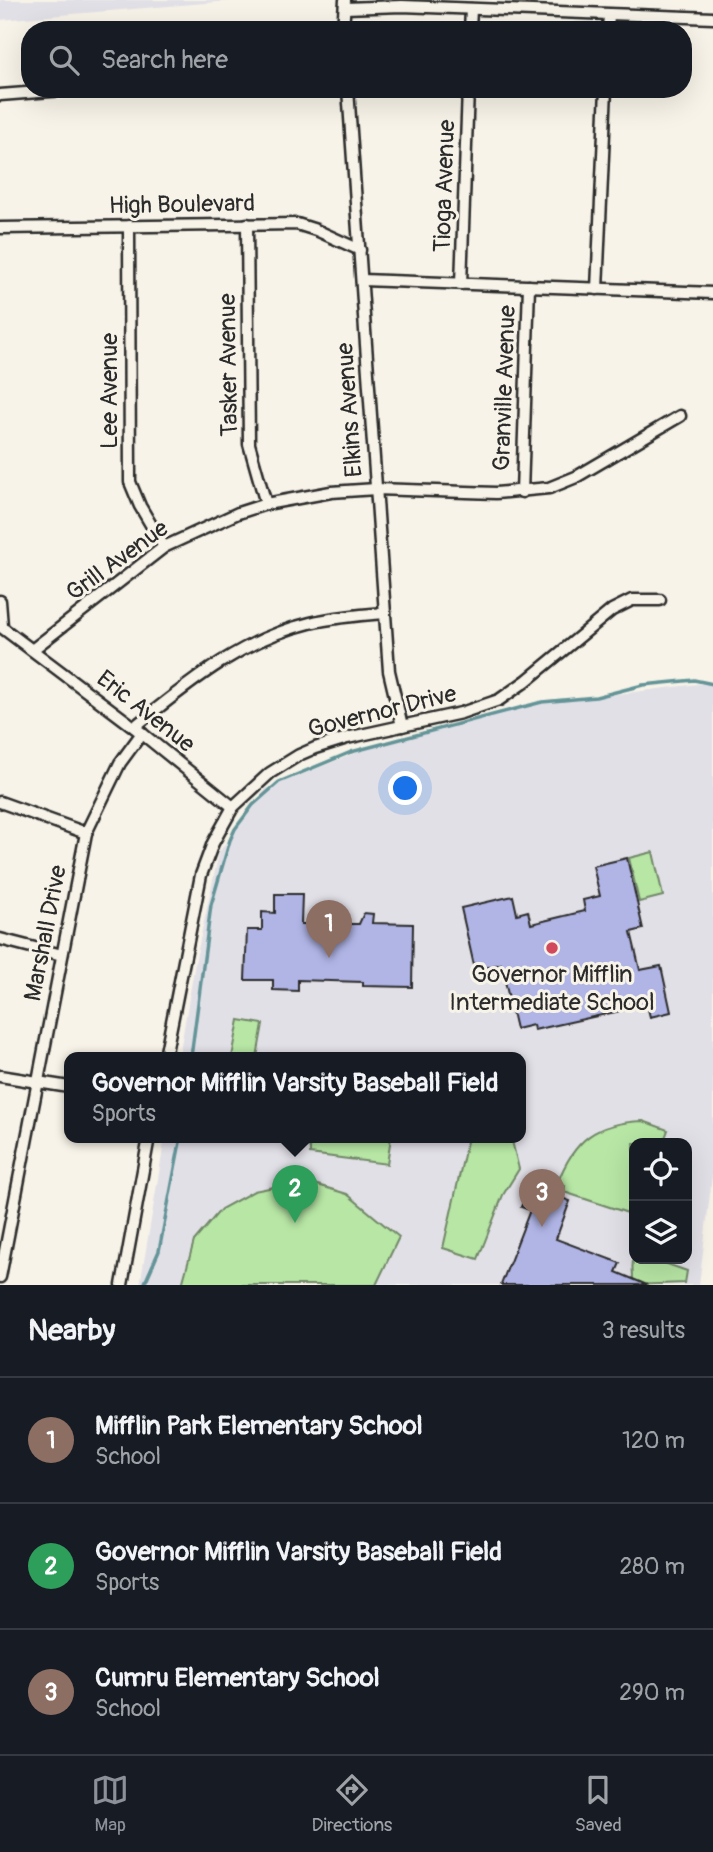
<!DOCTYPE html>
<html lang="en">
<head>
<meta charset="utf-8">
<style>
	body { margin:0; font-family:Pangolin,sans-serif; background:#242831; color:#f1f3f6 }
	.controls { position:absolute; right:21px; bottom:21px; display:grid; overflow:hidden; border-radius:14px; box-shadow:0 7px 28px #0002 }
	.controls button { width:63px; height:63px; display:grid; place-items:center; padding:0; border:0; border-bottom:2px solid #363941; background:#171b24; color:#f1f3f6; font:35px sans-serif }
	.you { position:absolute; left:406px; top:789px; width:24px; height:24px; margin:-18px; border:5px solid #fff; border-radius:50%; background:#1a73e8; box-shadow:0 0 0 10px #1a73e833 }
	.badge { display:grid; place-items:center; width:46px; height:46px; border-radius:50%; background:#8c9099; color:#fff; font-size:23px; font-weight:700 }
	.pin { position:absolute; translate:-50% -58px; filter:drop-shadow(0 2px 4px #0008) }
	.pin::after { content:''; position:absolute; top:37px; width:24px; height:21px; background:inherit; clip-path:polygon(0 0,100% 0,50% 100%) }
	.popup { position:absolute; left:64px; top:1052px; width:462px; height:91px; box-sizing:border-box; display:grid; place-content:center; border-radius:14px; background:#171b24; filter:drop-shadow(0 2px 5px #0005); font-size:23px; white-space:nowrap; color:#9ea1a6 }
	.popup b { font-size:26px; color:#f1f3f6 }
	.popup::after { content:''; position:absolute; left:50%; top:100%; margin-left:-14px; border:14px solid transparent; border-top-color:#171b24 }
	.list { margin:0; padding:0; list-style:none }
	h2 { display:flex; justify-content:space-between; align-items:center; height:91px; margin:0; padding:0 28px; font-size:30px }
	h2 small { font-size:23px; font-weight:400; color:#9ea1a6 }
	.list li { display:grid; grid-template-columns:46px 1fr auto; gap:21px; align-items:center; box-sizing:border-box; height:126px; padding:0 28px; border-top:2px solid #363941 }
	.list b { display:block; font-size:26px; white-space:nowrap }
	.list p { margin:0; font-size:23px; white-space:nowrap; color:#9ea1a6 }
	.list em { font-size:23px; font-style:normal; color:#9ea1a6 }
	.icon { flex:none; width:38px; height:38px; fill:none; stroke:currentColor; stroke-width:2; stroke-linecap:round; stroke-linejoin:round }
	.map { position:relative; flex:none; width:713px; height:1285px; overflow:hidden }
	.search { position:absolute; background:#171b24; box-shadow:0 7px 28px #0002; left:21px; right:21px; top:21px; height:77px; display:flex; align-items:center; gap:18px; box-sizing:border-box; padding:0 24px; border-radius:28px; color:#9ea1a6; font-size:26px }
	.sheet { height:469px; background:#171b24 }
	nav { display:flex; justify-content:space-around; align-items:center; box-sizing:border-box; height:98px; border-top:2px solid #363941; background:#171b24; font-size:19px; color:#9ea1a6 }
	nav a { display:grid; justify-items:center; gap:4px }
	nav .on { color:#8c9099 }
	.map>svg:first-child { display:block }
	.built { fill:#e2e0e7; fill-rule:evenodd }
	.green { fill:#b7e6a5; stroke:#718868; stroke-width:2 }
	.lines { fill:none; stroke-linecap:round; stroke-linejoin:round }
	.stream { stroke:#639498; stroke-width:3.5 }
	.building { fill:#b0b5e6; stroke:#2b2b2b; stroke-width:2 }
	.street-casing { stroke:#2b2b2b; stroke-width:15 }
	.street { stroke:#f7f3e8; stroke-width:10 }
	.poi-dot { fill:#d1495b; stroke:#f7f3e8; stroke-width:2.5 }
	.labels { text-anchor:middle; stroke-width:6; stroke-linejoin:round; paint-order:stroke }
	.street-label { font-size:24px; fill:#2b2b2b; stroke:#f7f3e8 }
	.poi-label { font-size:24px; fill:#2b2b2b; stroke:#f7f3e8 }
</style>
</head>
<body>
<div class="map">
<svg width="713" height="1285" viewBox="0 0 713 1285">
	<rect width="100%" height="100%" fill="#f7f3e8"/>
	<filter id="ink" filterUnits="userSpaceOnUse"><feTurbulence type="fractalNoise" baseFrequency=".0143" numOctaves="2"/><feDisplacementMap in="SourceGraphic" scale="14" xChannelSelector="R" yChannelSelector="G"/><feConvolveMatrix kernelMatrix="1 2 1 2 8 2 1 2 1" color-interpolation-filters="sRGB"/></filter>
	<g filter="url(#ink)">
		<g class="built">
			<path d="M0,0H242L0,20Z"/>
			<path d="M706,683L713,687V1169L699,1285H140L165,1137H521V1057H179L195,963L219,852L266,789L375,745L530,705ZM634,1143H687V1259H634Z"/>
		</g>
		<g class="green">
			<path d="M653,852L663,896L639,902L629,858Z"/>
			<path d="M239,1020L263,1024L257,1057H232Z"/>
			<path d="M643,1121L668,1130L663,1143H634V1215L564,1192L565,1186L557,1184C574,1139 596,1123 643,1121Z"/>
			<path d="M304,1137H391L387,1164L310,1154V1148L302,1147Z"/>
			<path d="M468,1137H511L519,1169L503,1195L478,1259L443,1248Z"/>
			<path d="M311,1183L347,1194L399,1237L376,1285H182L194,1241L221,1209L254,1191L289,1184Z"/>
			<path d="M634,1257V1259H653L687,1271L685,1283L632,1285C635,1274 630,1267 634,1257Z"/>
		</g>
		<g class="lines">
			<g class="stream">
				<path d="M191,1057L211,905L230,840L235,829L253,805L279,782L351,752L542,702L596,697L643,685L694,680L713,684"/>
				<path d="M144,1285L159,1251L181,1137"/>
			</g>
		</g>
		<g class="building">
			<path d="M627,858L643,929L631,932L640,970L661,966L671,1012L650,1017L647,1005L534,1030L533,1025L516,1029L501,964L475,970L461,908L513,896L517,914L528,911L531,924L585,911L583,900L600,896L593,866Z"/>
			<path d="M275,894H302L301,924H359L364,913L373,914L372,923L413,924L412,987L363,986V982L298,980V991L273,990V980H245L247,930H262V912L275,913Z"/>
			<path d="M530,1186L570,1201L556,1239L620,1263L616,1272L647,1285H501L530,1210L521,1207Z"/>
		</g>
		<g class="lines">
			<g class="street-casing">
				<g id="street">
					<path d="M345,8L402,6L713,18"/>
					<path d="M343,30L345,0"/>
					<path d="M470,30L471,9"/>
					<path d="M608,30L609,15"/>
					<path d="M348,89L389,671L402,726"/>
					<path d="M0,95L77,89"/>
					<path d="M247,224L249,444L266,504"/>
					<path d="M129,226L130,482L140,506L164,547"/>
					<path d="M0,228L297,224L316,230L360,250"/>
					<path d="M362,280L713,293"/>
					<path d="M461,284L468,89"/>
					<path d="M597,289L606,89"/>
					<path d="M522,492L529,286"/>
					<path d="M0,601L2,626"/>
					<path d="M0,626L134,727L233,807"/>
					<path d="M32,650L164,547L238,513L266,504L331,492L376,489L496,493L549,488L576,477L680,416"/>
					<path d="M134,727C189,683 240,640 310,623C334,617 359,615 385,613"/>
					<path d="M0,802L86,833"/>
					<path d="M0,939L62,955"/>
					<path d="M165,1057L201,875L213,843L233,807L270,773L299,755L315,748L347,738L461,713L499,700L526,681L612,610L632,600H660"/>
					<path d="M0,1076L69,1087"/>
					<path d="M0,1277L86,833L120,763L142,733"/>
					<path d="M122,1285L149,1137"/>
				</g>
			</g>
			<use href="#street" class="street"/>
		</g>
	</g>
	<circle class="poi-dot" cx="552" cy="948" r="7"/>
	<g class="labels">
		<g class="street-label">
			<text transform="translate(444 186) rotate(-88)" y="8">Tioga Avenue</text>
			<text transform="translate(182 204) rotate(-1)" y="8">High Boulevard</text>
			<text transform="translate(228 365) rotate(-91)" y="8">Tasker Avenue</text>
			<text transform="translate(504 388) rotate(-88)" y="8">Granville Avenue</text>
			<text transform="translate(109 391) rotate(-90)" y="8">Lee Avenue</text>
			<text transform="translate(349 410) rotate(-94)" y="8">Elkins Avenue</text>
			<text transform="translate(117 560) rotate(-36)" y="8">Grill Avenue</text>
			<text transform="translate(146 711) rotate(38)" y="8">Eric Avenue</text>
			<text transform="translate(382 711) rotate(-14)" y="8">Governor Drive</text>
			<text transform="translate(45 933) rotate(-79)" y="8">Marshall Drive</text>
		</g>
		<g class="poi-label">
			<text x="552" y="982">Governor Mifflin<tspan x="552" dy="28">Intermediate School</tspan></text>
		</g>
	</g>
</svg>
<div class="controls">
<button><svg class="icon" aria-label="locate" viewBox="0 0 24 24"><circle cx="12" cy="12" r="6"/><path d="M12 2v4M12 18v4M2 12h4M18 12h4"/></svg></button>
<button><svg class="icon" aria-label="layers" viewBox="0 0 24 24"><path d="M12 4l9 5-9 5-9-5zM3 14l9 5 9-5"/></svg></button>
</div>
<div class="you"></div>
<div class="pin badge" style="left:329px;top:958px;background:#8d6e63">1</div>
<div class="pin badge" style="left:295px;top:1223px;background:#2e9e5b">2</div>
<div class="popup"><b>Governor Mifflin Varsity Baseball Field</b>Sports</div>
<div class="pin badge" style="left:542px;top:1227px;background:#8d6e63">3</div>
<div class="search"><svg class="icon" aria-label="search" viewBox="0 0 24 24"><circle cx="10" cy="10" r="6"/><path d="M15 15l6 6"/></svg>Search here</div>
</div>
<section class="sheet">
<h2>Nearby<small>3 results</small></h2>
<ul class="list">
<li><span class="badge" style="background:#8d6e63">1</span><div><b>Mifflin Park Elementary School</b><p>School</p></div><em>120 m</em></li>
<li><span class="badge" style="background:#2e9e5b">2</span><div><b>Governor Mifflin Varsity Baseball Field</b><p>Sports</p></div><em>280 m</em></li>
<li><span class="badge" style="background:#8d6e63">3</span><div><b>Cumru Elementary School</b><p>School</p></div><em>290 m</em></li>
</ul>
</section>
<nav>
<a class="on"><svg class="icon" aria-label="map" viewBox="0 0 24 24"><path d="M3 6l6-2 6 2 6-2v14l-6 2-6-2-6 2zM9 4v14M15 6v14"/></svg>Map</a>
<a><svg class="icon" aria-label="directions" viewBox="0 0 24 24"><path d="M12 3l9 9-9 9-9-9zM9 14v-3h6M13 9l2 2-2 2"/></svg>Directions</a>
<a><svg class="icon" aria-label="saved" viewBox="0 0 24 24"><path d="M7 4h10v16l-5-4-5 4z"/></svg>Saved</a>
</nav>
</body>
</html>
